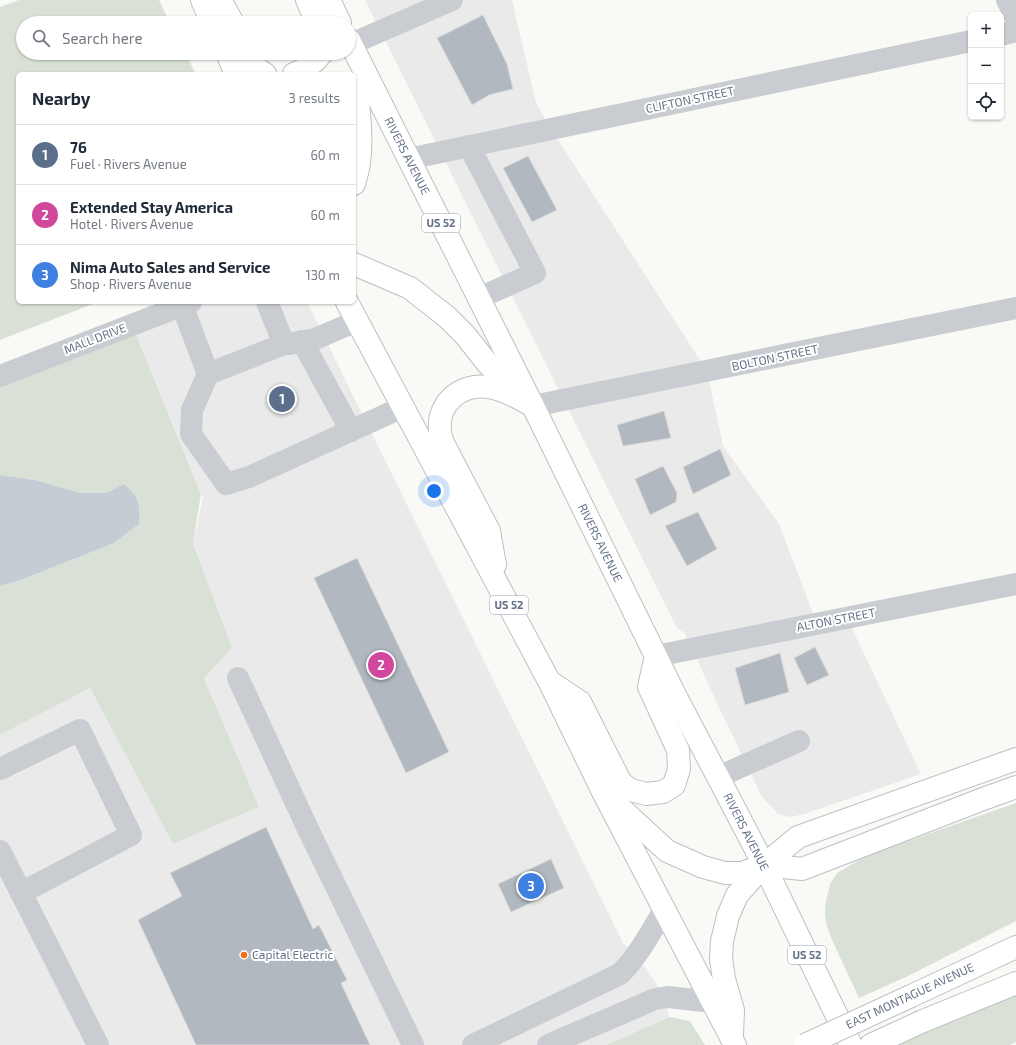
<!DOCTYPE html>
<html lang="en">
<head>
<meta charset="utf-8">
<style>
	body { margin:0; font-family:"Exo 2",sans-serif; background:#f2f2f3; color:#1f2937 }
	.controls { position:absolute; right:12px; top:12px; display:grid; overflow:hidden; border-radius:6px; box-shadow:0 1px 3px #0004 }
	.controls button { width:36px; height:36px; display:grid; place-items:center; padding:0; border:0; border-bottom:1px solid #e0e1e3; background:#fff; color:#1f2937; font:20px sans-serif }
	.you { position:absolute; left:434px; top:491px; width:14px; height:14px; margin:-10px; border:3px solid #fff; border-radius:50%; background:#1a73e8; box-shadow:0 0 0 6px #1a73e833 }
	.badge { display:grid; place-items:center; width:26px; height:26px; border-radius:50%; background:#2563eb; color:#fff; font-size:13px; font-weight:700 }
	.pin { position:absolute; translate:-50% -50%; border:2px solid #fff; box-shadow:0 1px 4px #0006 }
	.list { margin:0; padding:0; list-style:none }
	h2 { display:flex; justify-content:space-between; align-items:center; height:52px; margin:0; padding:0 16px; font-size:17px }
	h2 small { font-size:13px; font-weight:400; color:#747a83 }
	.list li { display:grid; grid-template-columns:26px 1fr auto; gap:12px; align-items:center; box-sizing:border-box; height:60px; padding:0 16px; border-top:1px solid #e0e1e3 }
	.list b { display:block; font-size:15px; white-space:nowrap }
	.list p { margin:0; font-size:13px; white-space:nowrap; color:#747a83 }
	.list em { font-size:13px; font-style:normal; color:#747a83 }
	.icon { flex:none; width:22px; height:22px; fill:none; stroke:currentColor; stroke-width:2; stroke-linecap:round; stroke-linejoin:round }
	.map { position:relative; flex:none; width:1016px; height:1045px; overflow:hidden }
	.search { position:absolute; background:#fff; box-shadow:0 1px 3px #0004; left:16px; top:16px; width:340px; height:44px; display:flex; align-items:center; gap:10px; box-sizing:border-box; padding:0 14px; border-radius:22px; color:#747a83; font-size:15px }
	.panel { position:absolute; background:#fff; box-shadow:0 1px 3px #0004; left:16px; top:72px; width:340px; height:232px; border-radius:6px }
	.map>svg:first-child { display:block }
	.built { fill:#e9eae9 }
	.green { fill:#d9e1d7 }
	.water { fill:#c5cdd4 }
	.building { fill:#b1b8c0; stroke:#dadbd8 }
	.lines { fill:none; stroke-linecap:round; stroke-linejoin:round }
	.major-casing { stroke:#bcbfc4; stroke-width:24 }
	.minor { stroke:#c9ccd0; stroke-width:22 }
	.major { stroke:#fff; stroke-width:22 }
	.major-bridge-casing { stroke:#bcbfc4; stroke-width:24; stroke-linecap:butt }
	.major-bridge { stroke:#fff; stroke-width:22 }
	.poi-dot { fill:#f2701d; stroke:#fff; stroke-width:1.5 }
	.labels { text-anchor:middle; stroke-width:4; stroke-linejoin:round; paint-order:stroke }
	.shield { fill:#fff; stroke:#939ead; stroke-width:1 }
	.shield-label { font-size:11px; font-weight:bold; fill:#65748a }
	.street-label { font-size:12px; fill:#65748a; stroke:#fff }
	.poi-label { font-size:12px; fill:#65748a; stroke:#fff; text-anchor:start }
</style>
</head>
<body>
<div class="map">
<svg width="1016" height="1045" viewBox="0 0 1016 1045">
	<rect width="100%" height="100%" fill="#f9f9f6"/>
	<g class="built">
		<path d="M365,0H512L536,103L551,129L707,371L723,446L779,524L817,624L847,618L921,774L804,814L790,817L778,814L762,797L715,699L685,633L677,628Z"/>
		<path d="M190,302H307L623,943L644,966L657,985L670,1017L606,1045H0V735L90,688L173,844L259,807L204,677L232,648L193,543L203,498L132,325Z"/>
	</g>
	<g class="green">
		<path d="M19,0H159L170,23H23V53H185L196,74H18V302H98L0,340V7Z"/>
		<path d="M132,325L201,494L193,543L232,648L204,678L259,807L173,844L90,688L0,735V586L21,580L112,544L124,484L106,493H81L35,480L0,475V376Z"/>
		<path d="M1016,803V921L908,976L859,998L832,940L827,927L825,916V906L830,884L837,873L868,855Z"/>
		<path d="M1016,994V1042L1010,1045H893Z"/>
		<path d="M670,1017L690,1021L705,1045H606Z"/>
	</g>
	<path class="water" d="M0,475L35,480L81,493H106L124,484C140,498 140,503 139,524L112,544L21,580L0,586Z"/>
	<g class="building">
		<path d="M483,15L507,64L513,89L489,95L472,105L437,38Z"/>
		<path d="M528,156L557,210L532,222L503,168Z"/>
		<path d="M664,411L671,438L623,446L617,425Z"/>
		<path d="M720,449L731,475L693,494L683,467Z"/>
		<path d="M663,466L677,493L676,502L650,515L635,479Z"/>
		<path d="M698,512L717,549L687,566L665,526Z"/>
		<path d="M357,558L449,752L406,773L314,578Z"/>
		<path d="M815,647L829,675L807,685L794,658Z"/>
		<path d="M780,653L789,692L745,705L735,668Z"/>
		<path d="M266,827L313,929L319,925L347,980L341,983L370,1045H196L138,920L182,896L170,873Z"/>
		<path d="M551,859L564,888L511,912L498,884Z"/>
	</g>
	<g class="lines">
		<g class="major-casing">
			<g id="major">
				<path d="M202,0L212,23"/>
				<path d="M220,0L233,23"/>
				<path d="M307,0L317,23"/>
				<path d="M329,0L340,23"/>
				<path d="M349,40L533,406L674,693L764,865L851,1045"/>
				<path d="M227,53L236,74"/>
				<path d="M248,53L257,69L265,74"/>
				<path d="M294,74C306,70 314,63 322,53"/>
				<path d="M354,85C360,106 362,141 359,163C358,170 356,177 354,184"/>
				<path d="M354,264L410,288L447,317L465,335L488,364L521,395"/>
				<path d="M347,302L549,681L604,794L735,1045"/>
				<path d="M495,565L489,531L443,443C442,440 440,435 440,431C437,403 461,383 488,387C505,390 519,398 533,406"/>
				<path d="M550,682L580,702L621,783L631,790L646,794L663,792L674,785L679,769L678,750L649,687L656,656"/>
				<path d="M615,803L667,851L703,867L725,873H742L764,865L802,869L983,799L1016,787"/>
				<path d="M911,996L1016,947"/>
				<path d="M732,1035L733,1010L724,979L721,959L722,941L728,916L737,895L764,865L798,837L1016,759"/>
				<path d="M871,1045L923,1021L1016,983"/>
			</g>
		</g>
		<g class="minor">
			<path d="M1007,0L1016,18"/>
			<path d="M1001,35L1016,31"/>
			<path d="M351,44L452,0"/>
			<path d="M469,146L535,273L479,298"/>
			<path d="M408,159L971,41"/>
			<path d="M182,305L208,374L192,410L191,434L226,484L249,477L403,407"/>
			<path d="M302,341L351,431"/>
			<path d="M289,344L315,339L357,321"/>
			<path d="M208,374L284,344L267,302"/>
			<path d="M0,376L191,302"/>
			<path d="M533,406L1016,308"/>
			<path d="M656,656L1016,584"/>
			<path d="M238,678L307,827L413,1045"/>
			<path d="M0,769L80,730L131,835L21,893"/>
			<path d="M718,777L799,741"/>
			<path d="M0,851L98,1045"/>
			<path d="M473,1045L620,974C637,958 652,930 664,910"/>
			<path d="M548,1045L655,999L668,997L712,1002"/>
		</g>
		<use href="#major" class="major"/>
		<g class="major-bridge-casing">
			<path id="major-bridge" d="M805,1045L911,996"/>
		</g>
		<use href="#major-bridge" class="major-bridge"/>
	</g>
	<circle class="poi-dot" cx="244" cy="955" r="4"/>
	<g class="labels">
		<g class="shield">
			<rect x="422" y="214" width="38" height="18" rx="3"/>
			<rect x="490" y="596" width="38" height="18" rx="3"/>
			<rect x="788" y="946" width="38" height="18" rx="3"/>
		</g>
		<g class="shield-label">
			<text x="441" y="227">US 52</text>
			<text x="509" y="609">US 52</text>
			<text x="807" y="959">US 52</text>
		</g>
		<g class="street-label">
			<text transform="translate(690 100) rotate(-12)" y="4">CLIFTON STREET</text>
			<text transform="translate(407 156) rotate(63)" y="4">RIVERS AVENUE</text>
			<text transform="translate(95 339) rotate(-21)" y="4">MALL DRIVE</text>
			<text transform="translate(775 358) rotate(-12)" y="4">BOLTON STREET</text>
			<text transform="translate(600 543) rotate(64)" y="4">RIVERS AVENUE</text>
			<text transform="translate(836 620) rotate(-11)" y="4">ALTON STREET</text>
			<text transform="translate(746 832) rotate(63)" y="4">RIVERS AVENUE</text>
			<text transform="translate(910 996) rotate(-25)" y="4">EAST MONTAGUE AVENUE</text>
		</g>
		<g class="poi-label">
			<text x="252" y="959">Capital Electric</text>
		</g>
	</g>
</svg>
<div class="controls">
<button>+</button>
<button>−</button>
<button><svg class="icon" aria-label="locate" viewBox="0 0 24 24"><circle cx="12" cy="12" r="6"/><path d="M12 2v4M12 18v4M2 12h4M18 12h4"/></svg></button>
</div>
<div class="you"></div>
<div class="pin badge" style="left:282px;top:399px;background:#5c6f8a">1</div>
<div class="pin badge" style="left:381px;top:665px;background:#d1479c">2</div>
<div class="pin badge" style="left:531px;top:886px;background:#3f7fe0">3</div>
<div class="search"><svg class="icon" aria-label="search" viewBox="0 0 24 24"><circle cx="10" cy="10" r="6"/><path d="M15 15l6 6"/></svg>Search here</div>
<section class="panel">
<h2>Nearby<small>3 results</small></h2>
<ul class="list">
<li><span class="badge" style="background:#5c6f8a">1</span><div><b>76</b><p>Fuel · Rivers Avenue</p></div><em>60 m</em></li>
<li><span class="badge" style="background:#d1479c">2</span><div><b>Extended Stay America</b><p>Hotel · Rivers Avenue</p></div><em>60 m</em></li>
<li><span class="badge" style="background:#3f7fe0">3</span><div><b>Nima Auto Sales and Service</b><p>Shop · Rivers Avenue</p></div><em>130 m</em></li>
</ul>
</section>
</div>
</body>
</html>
